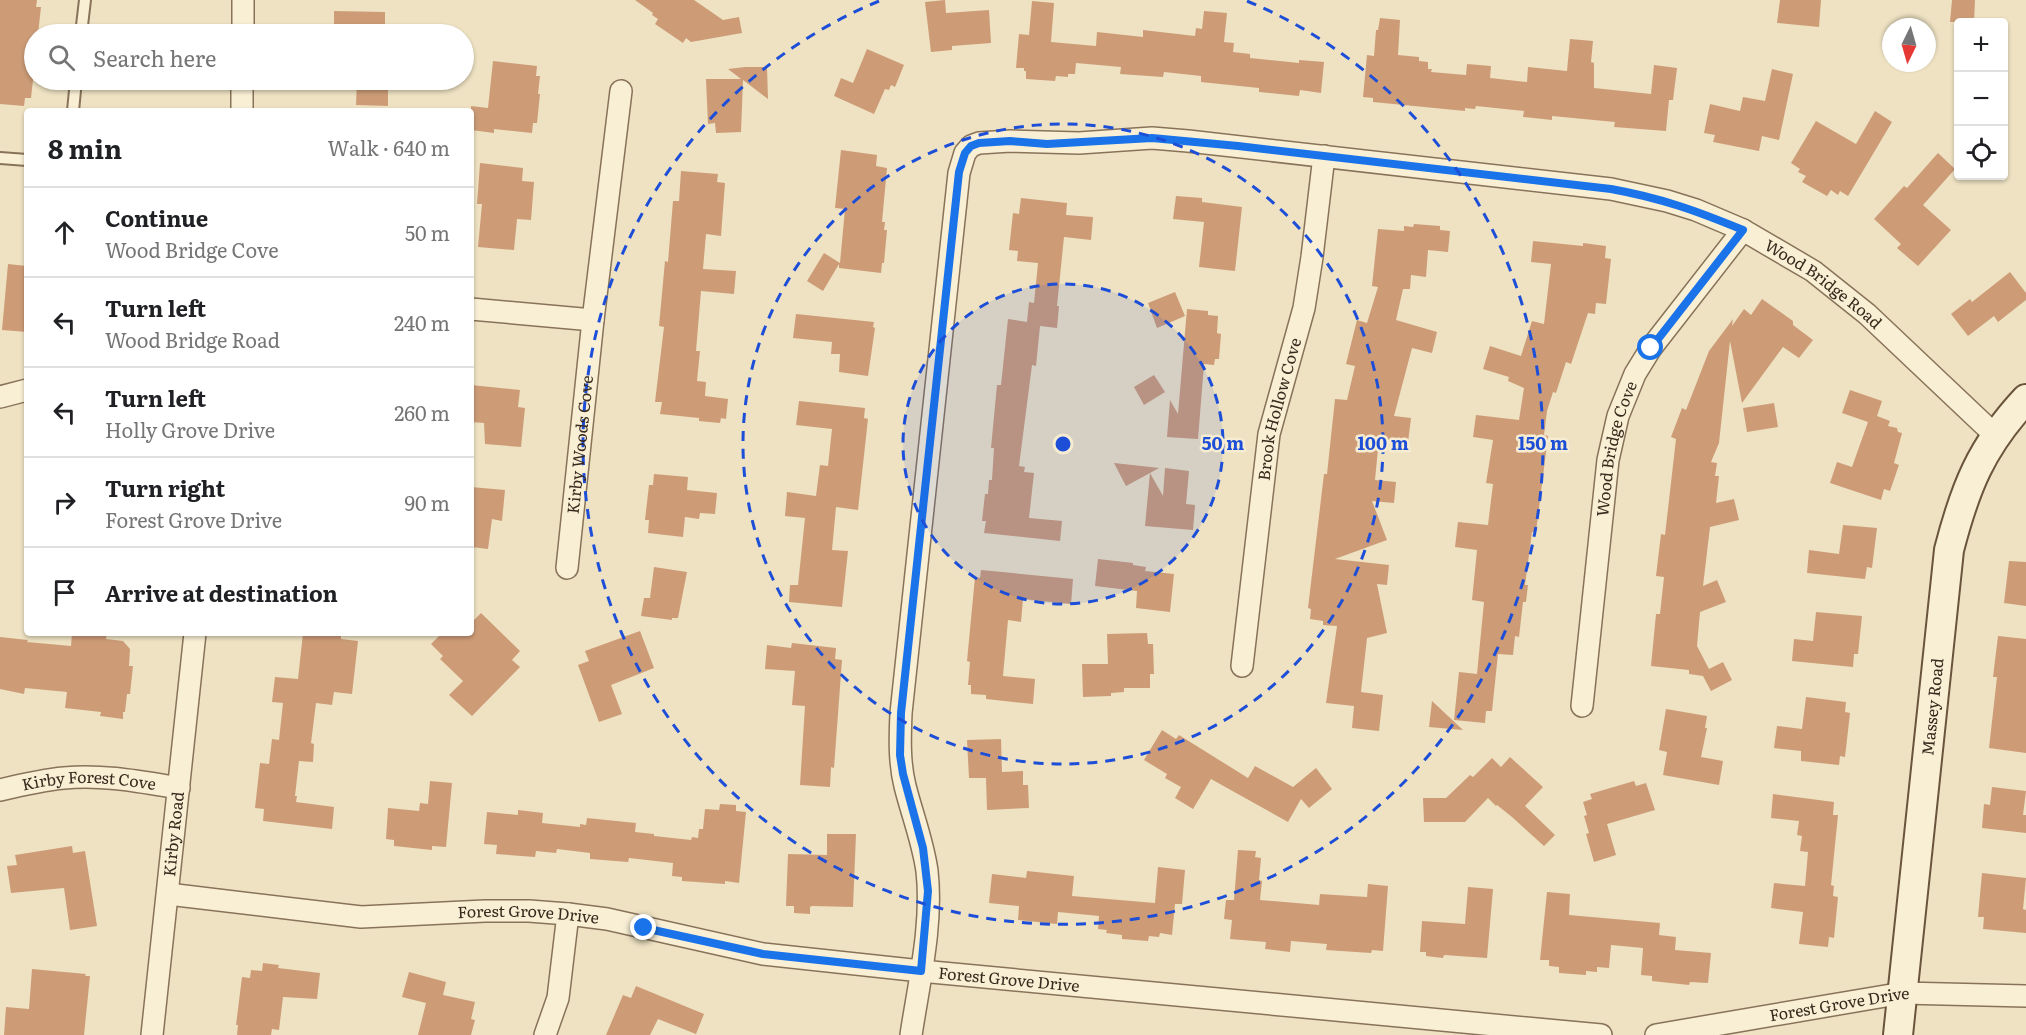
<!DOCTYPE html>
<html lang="en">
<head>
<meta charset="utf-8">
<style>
	body { margin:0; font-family:Literata,serif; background:#f2f2f2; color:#202124 }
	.controls { position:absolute; right:18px; top:18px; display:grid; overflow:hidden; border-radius:6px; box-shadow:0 2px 4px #0004 }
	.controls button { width:54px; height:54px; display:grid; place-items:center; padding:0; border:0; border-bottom:2px solid #e0e0e0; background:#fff; color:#202124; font:30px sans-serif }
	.compass { position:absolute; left:1882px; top:18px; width:54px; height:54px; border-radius:50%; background:#fff; box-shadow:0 2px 4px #0004; rotate:185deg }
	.stop { position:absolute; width:18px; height:18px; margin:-14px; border:4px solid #1a73e8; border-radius:50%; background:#fff }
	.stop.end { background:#1a73e8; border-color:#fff; box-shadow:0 2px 6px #0008 }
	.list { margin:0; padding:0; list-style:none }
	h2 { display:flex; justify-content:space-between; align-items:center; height:78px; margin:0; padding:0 24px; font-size:26px }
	h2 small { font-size:20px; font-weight:400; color:#757577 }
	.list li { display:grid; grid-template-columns:39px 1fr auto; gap:18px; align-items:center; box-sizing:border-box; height:90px; padding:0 24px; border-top:2px solid #e0e0e0 }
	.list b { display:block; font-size:22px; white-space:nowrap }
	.list p { margin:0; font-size:20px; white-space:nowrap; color:#757577 }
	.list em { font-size:20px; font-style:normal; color:#757577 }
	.icon { flex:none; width:33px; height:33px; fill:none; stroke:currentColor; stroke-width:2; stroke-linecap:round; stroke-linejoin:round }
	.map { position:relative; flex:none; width:2026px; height:1035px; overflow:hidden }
	.search { position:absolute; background:#fff; box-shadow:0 2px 4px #0004; left:24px; top:24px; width:450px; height:66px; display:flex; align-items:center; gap:15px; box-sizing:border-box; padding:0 21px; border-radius:33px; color:#757577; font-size:22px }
	.panel { position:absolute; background:#fff; box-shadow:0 2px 4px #0004; left:24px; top:108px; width:450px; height:528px; border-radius:6px }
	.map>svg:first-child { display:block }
	.building { fill:#cd9c77 }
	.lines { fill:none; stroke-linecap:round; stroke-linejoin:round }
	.lane-casing { stroke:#887359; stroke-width:14 }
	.street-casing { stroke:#887359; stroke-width:24 }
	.secondary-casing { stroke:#6a543c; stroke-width:32 }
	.lane { stroke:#f9efd5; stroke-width:10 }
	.street { stroke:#f9efd5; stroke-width:21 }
	.secondary { stroke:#f9efd5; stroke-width:28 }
	.route { stroke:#1a73e8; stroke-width:8 }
	.ring { fill:none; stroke:#1d4ed8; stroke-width:3; stroke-dasharray:10 8 }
	.labels { text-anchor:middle; stroke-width:5; stroke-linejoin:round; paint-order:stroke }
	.street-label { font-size:16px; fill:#382a1d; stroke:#f6ecd1 }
	.centre { fill:#1d4ed8; stroke:#f6ecd1; stroke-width:3 }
	.ring-label { font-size:18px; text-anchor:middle; font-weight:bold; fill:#1d4ed8; stroke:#f6ecd1; stroke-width:5; stroke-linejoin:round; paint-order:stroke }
</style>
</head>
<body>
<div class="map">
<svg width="2026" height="1035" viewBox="0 0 2026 1035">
	<rect width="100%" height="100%" fill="#eee2c2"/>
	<g class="building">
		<path d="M0,0H37L36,7H41L38,34H34V71L31,98H25L24,106L0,104Z"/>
		<path d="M635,0H694L723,20L739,17L742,33L691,42L686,38L683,43L655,24L658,19L652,15L653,13Z"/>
		<path d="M945,0L946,13L989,10L991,43L952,46V50L931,52L925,2Z"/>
		<path d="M1780,0H1821L1819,27L1777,23Z"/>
		<path d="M1952,0H1975L1974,22H1950Z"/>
		<path d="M1032,1L1054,3L1051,42L1096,46L1097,32L1143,37V30L1195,36L1196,28L1202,29L1204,11L1227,13L1224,42L1234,43L1233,52L1250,54V58L1299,63V60L1324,62L1321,93L1300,90L1299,96L1259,92V88L1201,82V76L1164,72L1163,77L1120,74L1121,67L1076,63L1075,74H1068V77L1056,76L1055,81L1026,79V71H1024V68H1016L1019,34L1029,35Z"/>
		<path d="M334,11L385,12V31H367V34H334Z"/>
		<path d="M1380,18L1400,20L1398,55L1419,57V61L1428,62V69H1432L1431,72L1466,75L1467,64L1491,66L1490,78L1527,82L1528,67L1567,71L1570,39L1593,41L1591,62L1594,63V88L1651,94L1654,65L1677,68L1673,100H1669L1666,131L1614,127L1615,122L1552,116V120L1523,117L1524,111L1476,106L1475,109L1465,108V111L1373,102V98L1363,97L1367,55L1374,56L1376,30H1378Z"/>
		<path d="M867,49L904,65L895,87L891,85L889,90L885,89L874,114L834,96L841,78L853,83Z"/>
		<path d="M493,61L537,66L536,76H540L538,94H540L537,123H533L532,133L494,129V133L471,130V106L488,108Z"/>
		<path d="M745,67H767L768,99L743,80L741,132L716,133L715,123L708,124L706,79H741L728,69Z"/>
		<path d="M1772,69L1793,74L1779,140L1762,136L1759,151L1713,142L1715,135L1704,133L1710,104L1740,111L1743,97L1765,101Z"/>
		<path d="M357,80H388V106L356,105Z"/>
		<path d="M1875,111L1892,122L1848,196L1840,191L1838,195L1831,190L1827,196L1802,182L1806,176L1798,172L1800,169L1791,163L1816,121L1856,144Z"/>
		<path d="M841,150L877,155L876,166L887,168L882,222H885L884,230H887L884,263H882L881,273L839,268V264L823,291L807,281L824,253L840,263L845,209L835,208Z"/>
		<path d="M1938,153L1955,169L1923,205L1951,230L1918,266L1897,248L1901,244L1874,219L1904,186L1907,188Z"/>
		<path d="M480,163L523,168L522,181L534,182L531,220L517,219L514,250L478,247L482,204H477Z"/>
		<path d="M681,171L718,174L717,182L725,183L721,236L706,234L703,269L736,271L734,294L701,291L696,351H700L697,381L706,382L705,396L728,399L726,419L721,418L720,423L699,421V418L660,414L662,402H655L664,327L659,326L665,261L668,262L673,201H679Z"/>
		<path d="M1176,196L1202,198V202L1242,207L1235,271L1199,267L1204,222L1173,219Z"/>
		<path d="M1021,198L1067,203L1066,215L1093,217L1091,240L1064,237L1057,306H1059L1057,328L1040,326L1036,366L1032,365L1019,466L1025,467L1024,472L1034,473L1029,518L1062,521L1060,541L984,533L986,521H982L985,494H988L989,480H992L994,448H991L997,385H1001L1008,319L1027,322L1029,302L1034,303L1038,263L1017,261L1018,251L1009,250L1013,213L1019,214Z"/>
		<path d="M1414,224L1440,226V230L1450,231L1448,252L1428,250L1426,277L1411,275L1410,289H1403L1396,320L1437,332L1432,353L1412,348L1394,416L1411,418L1408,442L1379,439L1375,480L1396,482L1394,503L1372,501L1387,540L1335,559L1389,565L1387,585L1377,584L1387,633L1367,638L1361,692L1383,695L1379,731L1352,728L1354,706L1326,703L1337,626L1323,625V621L1310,619L1311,609L1308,608L1324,474H1327L1335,399L1347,400L1355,366L1346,364L1357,320L1367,323L1378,287L1372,286L1378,229L1404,231V226L1413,227Z"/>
		<path d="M1533,241L1583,246V243L1606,246L1605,258L1611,259L1606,304L1596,303L1595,314L1588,313L1571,364L1566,362L1556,393L1553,392L1547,411L1544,435L1548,436L1536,532H1532L1525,585H1528L1526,602H1523L1519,637L1515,636L1513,655L1498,654L1492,711H1486L1485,723L1454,720L1459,672L1477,674L1484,602L1472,600L1477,550L1455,547L1458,522L1488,525L1493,484L1486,483L1493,440L1473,437L1476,415L1519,420L1524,388L1508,381L1509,377L1483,369L1490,346L1521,356L1532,321L1544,324L1551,264L1531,262Z"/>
		<path d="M8,264L27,266V332L2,330Z"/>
		<path d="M2010,272L2026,293V300L1998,322L1994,316L1968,336L1951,314L1970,299L1972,302Z"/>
		<path d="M1175,292L1185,316L1157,328L1148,303Z"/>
		<path d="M1762,299L1793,321V325L1813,340L1799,358L1783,347L1742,403L1730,341L1719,443L1711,462L1717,463L1715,476H1719L1716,503L1734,499L1739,520L1710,527L1703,586L1717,580L1726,602L1700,612L1697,646L1709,669L1723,662L1732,680L1711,691L1703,676L1689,674V670L1651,666L1656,614H1660L1664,577L1656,576L1661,534L1665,535L1676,439L1671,437L1682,408L1686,410L1709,351L1733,319L1732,326L1744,309L1751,315Z"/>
		<path d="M1187,309L1208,311V315L1218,316L1217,333L1221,334L1219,359H1215L1214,365L1204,364L1198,439L1167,437L1170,400L1178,414Z"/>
		<path d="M796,314L874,322L873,327L875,328L868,376L839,372L840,354H831L832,342L793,338Z"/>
		<path d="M1154,375L1165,392L1144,405L1134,387Z"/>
		<path d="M471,385L520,390L518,407L525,408L521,447L485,444L484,423L471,422Z"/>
		<path d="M1850,390L1882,401L1877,416L1890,421L1888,426L1897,428L1898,432L1902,433L1894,463L1899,465L1890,491L1884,489L1881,500L1830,483L1837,462L1852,467L1868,422L1842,413Z"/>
		<path d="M799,401L865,408L864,418L868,419L858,510L836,507L832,550L848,551L842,607L789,602L790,585H798L805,518L785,516L787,492L816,496L820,465L828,466L832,429L796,425Z"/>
		<path d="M1774,403L1778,427L1747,432L1743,408Z"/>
		<path d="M1114,463L1159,468L1150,473L1163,496L1165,468L1189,471L1186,504L1195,505L1193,530L1145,526L1150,473L1126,486Z"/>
		<path d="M654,474L688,477L687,490L717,493L715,514L700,513L699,519L685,517L683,537L648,533L649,520H645L649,485H653Z"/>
		<path d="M471,487L505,490L502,521L492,519L488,549L471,547Z"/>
		<path d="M1843,525L1877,528L1872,568L1867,567L1865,579L1807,573L1809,550L1839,554Z"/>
		<path d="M1098,559L1133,563V565L1146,567L1145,571L1174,574L1170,612L1136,608L1137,591L1095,586Z"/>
		<path d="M2009,561L2026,562V606L2004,603Z"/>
		<path d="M654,567L687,572L678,618H672V620L641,616L644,598H650Z"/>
		<path d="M981,570L1073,579L1071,604L1023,599L1021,622L1008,620L1003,676L1035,679L1033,704L986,699V695L971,694V685H968L970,662L967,661L975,577L980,578Z"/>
		<path d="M1816,612L1862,616L1858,654H1854L1853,667L1792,661L1794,639L1813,641Z"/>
		<path d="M481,613L520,651L512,660L520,667L472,716L449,695L463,681L440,659L443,656L431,644L442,633H471V623Z"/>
		<path d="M640,631L654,668L611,685L622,714L599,722L578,665L589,661L585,651Z"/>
		<path d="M72,633H107L106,639L123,641L130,649L129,666H133L130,694H127L125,712H123V719L100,716L101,712L65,708L67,692L25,688L24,694L0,689V637L28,640L27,642L71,646Z"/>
		<path d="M303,633H341V639L358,641L352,694L334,692L332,705L316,703L311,743L314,744L313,762L299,761L295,796H297L296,802L334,807L332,829L263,821L264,809L255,808L260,763L269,764L272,739L279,740L283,703L272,702L275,677L298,679Z"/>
		<path d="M1147,633L1148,644H1153L1154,674H1150V688H1124V692L1111,693V696L1083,697L1082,664H1108L1107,634Z"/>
		<path d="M1998,636L2026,639V753L1989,748L1997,677H1993Z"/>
		<path d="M792,643L836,648L835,659L842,660L834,768L831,767L830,787L800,785L805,706L792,705L795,671L765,669L767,645L791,648Z"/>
		<path d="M1806,697L1846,702L1845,712L1850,713L1845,757L1840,756L1839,765L1801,761V751L1774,748L1777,726L1802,729Z"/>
		<path d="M1432,701L1463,730L1429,727Z"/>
		<path d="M1666,709L1707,716L1705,728H1707L1701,757L1723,761L1719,785L1663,775L1667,752L1659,750Z"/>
		<path d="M1162,730L1176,739L1179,735L1248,778L1255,766L1293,787L1316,768L1332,789L1309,808L1301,799L1288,822L1211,779L1193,809L1175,798L1181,787L1165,778L1167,774L1144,760Z"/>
		<path d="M1001,739L1002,772L1023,771V785H1028L1029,808L987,810L986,778H969L967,740Z"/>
		<path d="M1510,757L1543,787L1525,806L1555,835L1544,846L1512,817L1497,805L1496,806L1488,798L1465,822H1424L1423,798H1446L1470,775L1473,777L1492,758L1501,767Z"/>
		<path d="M430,781L452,783L446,847L432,846V850L394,846V840L386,839L388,808L419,811L420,803L428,804Z"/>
		<path d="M1634,781L1636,786L1646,783L1655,810L1607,824L1616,855L1594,862L1586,834L1589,833L1584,816L1587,815L1583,802L1592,799L1590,794Z"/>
		<path d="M1992,787L2026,791L2023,815H2026V833L1982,828L1984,804L1990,805Z"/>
		<path d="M1773,794L1834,802L1833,815H1838L1831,885L1834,886L1833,896L1838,897L1834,938L1829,937L1828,947L1799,944L1803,912L1771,908L1774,883L1805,886L1808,852L1800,851L1802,836L1797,835L1799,821L1771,818Z"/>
		<path d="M720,804L736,805V811L746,812L739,883L725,881V884L682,881V877L672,876L673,863L629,858L628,862L590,859V853L557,849L556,853L536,851L535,857L496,854L497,845L484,844L487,812L518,815V810L543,813L542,823L580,827V824L586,825L587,818L636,823L635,832L654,834V836L691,840L692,837L698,838L699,829H703L705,809L719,810Z"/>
		<path d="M827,834H856L853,907L812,906L810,907V914L794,913V906H786L788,854L827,855Z"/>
		<path d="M72,846L73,853L85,851L97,926L70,930L64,888L11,893L7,866L17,865L15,855Z"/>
		<path d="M1238,850L1256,851L1255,857L1261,858L1259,880L1262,881L1260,900L1319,905L1320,894L1367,897L1368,884L1388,886L1383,951L1372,950L1371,953L1326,950L1327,944L1291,941L1290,952L1265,949L1266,942L1230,939L1232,920L1224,919L1226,900H1234Z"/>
		<path d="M1158,867L1185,870L1182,904H1175L1172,935L1160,933L1159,937L1149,936L1148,941L1122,939V935L1106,933L1107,930L1098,929L1099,916L1058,912L1057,924L1018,920L1019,906L989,903L992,874L1026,878L1027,871L1074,876L1072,896L1155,903Z"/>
		<path d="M1982,873L2026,878L2023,909L2026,910V933L1983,929L1984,917H1978Z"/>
		<path d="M1468,887L1493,889L1487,958L1444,955L1443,958L1426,956V952H1420L1422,921L1465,924Z"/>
		<path d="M1547,892L1570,894L1569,915L1660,923L1659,935L1676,937L1675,950L1711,953L1708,983L1690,982L1689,985L1652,981V976L1641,975L1643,948L1611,945L1609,968L1597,967V972L1586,971V975L1559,973V967L1549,966V960H1540Z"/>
		<path d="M263,963L279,965L278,968L320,973L317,999L283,997L279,1030L272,1029L271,1035H237L238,1025H236L242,977L250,978L251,970L262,971Z"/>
		<path d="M32,969L86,974L85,976H90L84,1035H4L6,1007L29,1009Z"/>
		<path d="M409,972L446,982L443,995L475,1002L471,1019L475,1020L471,1035H418L426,1003L402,997Z"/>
		<path d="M636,986L704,1014L696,1034L658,1019L650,1035H606L623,995L631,998Z"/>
	</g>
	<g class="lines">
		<g class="lane-casing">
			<g id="lane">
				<path d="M81,34L85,0"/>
				<path d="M73,111L76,80"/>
				<path d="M0,158L27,160"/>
			</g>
		</g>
		<g class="street-casing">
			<g id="street">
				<path d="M243,34V0"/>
				<path d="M242,111V80"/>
				<path d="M471,309L593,320"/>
				<path d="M0,397L27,390"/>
				<path id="s1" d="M567,568L593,320L621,91"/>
				<path id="s2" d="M1242,666L1269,434L1304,308L1312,257L1324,156"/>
				<path id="s3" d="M1582,706L1608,460L1618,416L1635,374L1651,348L1743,230"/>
				<path id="s4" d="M0,790C21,785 42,780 64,778C102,774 142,782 179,788"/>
				<path id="s5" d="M168,894L361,917L485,911H529L568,914L607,919L763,954L921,971L1601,1035"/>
				<path id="s6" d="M152,1035L195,633"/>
				<path d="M545,1035L558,998L568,914"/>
				<path id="s7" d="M911,1035C919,982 933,924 927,871C923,842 912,814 905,786C899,762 900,737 901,713L959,173L965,153L971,146L979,143L1010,141L1079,143L1152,138L1188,141L1611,189L1667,201L1696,210L1743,230L1813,271L1867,314L1996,436"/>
				<path id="s8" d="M1656,1035L1903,993L2026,996"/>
			</g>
		</g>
		<g class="secondary-casing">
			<g id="secondary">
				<path id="s9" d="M1898,1035L1949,550C1965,488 1981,447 2026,399"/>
			</g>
		</g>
		<use href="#lane" class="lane"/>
		<use href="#street" class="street"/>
		<use href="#secondary" class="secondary"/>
	</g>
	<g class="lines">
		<path class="route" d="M644,928L763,954L921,971L928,891L923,848L903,774L900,755L901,713L959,172L965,153L971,146L979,143L1010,141L1047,144L1152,138L1238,146L1611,189C1661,198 1697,211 1743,230L1651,348"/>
	</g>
	<circle cx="1063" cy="444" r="160" fill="#1d4ed8" fill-opacity=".12"/>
	<g class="ring">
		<circle cx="1063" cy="444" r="160"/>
		<circle cx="1063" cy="444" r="320"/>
		<path d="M1247 1A480 480 0 1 1 879 1"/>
	</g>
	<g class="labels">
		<g class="street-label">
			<text dy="6" stroke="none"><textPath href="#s7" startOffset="1779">Wood Bridge Road</textPath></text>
			<text dy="6" stroke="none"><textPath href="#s2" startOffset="260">Brook Hollow Cove</textPath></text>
			<text dy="6" stroke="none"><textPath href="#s1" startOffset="124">Kirby Woods Cove</textPath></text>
			<text dy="6" stroke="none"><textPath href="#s3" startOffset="260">Wood Bridge Cove</textPath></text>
			<text dy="6" stroke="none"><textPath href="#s9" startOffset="330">Massey Road</textPath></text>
			<text dy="6" stroke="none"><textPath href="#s4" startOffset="90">Kirby Forest Cove</textPath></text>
			<text dy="6" stroke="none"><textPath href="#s6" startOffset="202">Kirby Road</textPath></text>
			<text dy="6" stroke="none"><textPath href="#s5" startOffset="362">Forest Grove Drive</textPath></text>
			<text dy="6" stroke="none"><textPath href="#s5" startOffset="848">Forest Grove Drive</textPath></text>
			<text dy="6" stroke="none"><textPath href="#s8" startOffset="186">Forest Grove Drive</textPath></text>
		</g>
	</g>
	<circle cx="1063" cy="444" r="9" class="centre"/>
	<g class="ring-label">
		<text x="1223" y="450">50 m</text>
		<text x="1383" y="450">100 m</text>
		<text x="1543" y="450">150 m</text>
	</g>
</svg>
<div class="controls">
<button>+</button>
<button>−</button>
<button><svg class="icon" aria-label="locate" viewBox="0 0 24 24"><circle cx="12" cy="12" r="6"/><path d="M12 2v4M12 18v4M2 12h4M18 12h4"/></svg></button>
</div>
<svg class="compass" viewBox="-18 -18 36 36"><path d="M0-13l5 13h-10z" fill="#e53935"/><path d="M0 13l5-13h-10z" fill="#757577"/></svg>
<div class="stop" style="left:1651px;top:348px"></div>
<div class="stop end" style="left:644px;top:928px"></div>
<div class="search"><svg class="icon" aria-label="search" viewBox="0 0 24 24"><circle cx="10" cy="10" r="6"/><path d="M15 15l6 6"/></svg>Search here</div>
<section class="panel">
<h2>8 min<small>Walk · 640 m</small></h2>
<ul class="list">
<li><svg class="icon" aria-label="ahead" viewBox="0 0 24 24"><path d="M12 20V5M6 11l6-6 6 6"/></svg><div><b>Continue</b><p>Wood Bridge Cove</p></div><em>50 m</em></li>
<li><svg class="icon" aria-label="left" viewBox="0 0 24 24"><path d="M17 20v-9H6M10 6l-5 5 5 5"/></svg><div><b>Turn left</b><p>Wood Bridge Road</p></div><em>240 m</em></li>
<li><svg class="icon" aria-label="left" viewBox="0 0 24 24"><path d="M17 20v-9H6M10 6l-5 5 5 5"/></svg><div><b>Turn left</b><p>Holly Grove Drive</p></div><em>260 m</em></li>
<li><svg class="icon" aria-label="right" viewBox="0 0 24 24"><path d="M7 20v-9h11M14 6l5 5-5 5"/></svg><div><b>Turn right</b><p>Forest Grove Drive</p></div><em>90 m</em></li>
<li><svg class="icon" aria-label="arrive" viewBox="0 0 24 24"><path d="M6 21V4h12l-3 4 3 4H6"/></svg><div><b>Arrive at destination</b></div></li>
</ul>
</section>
</div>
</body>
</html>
